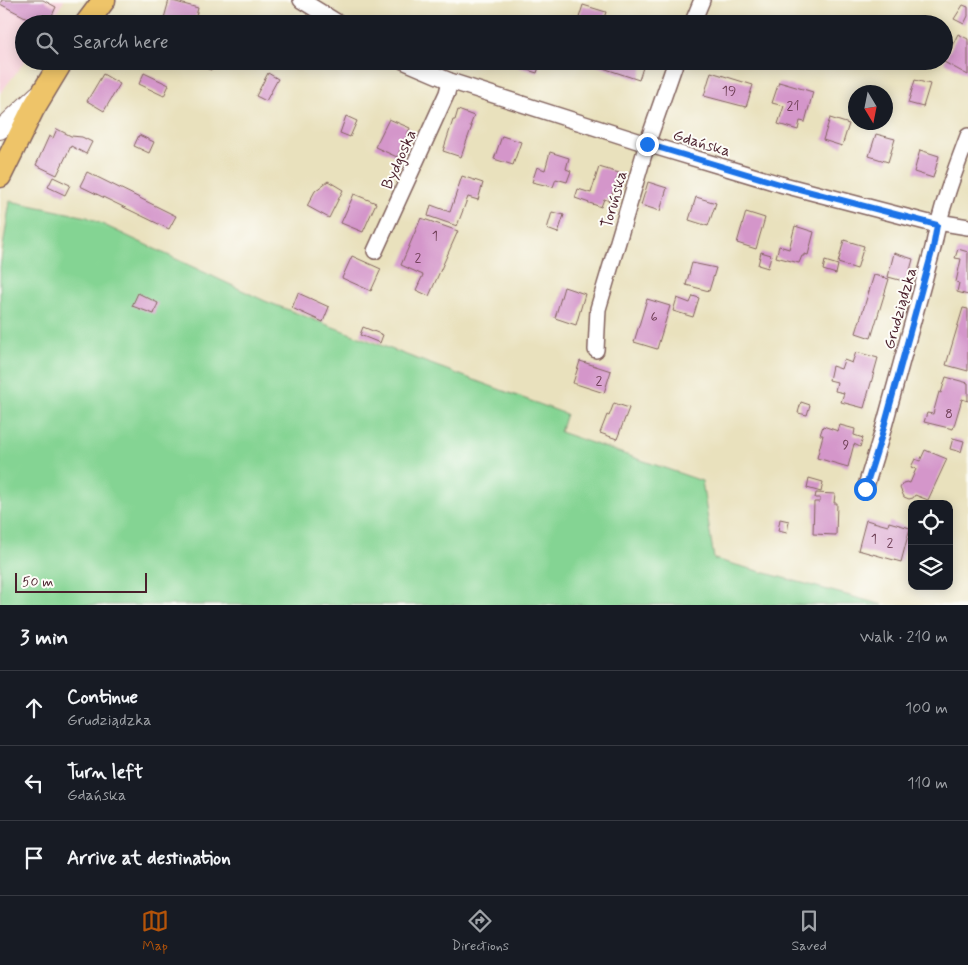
<!DOCTYPE html>
<html lang="en">
<head>
<meta charset="utf-8">
<style>
	body { margin:0; font-family:Mynerve,sans-serif; background:#20242c; color:#f1f3f6 }
	.controls { position:absolute; right:15px; bottom:15px; display:grid; overflow:hidden; border-radius:10px; box-shadow:0 2px 12px #0003 }
	.controls button { width:45px; height:45px; display:grid; place-items:center; padding:0; border:0; border-bottom:1px solid #363941; background:#171b24; color:#f1f3f6; font:25px sans-serif }
	.compass { position:absolute; left:848px; top:85px; width:45px; height:45px; border-radius:50%; background:#171b24; box-shadow:0 2px 12px #0003; rotate:170deg }
	.scale { position:absolute; left:15px; bottom:12px; width:132px; box-sizing:border-box; padding-left:5px; border:2px solid #4a1f2b; border-top:0; font-size:14px; line-height:18px; white-space:nowrap; color:#4a1f2b; -webkit-text-stroke:4px #fdfcf7; paint-order:stroke }
	.stop { position:absolute; width:15px; height:15px; margin:-11px; border:4px solid #1a73e8; border-radius:50%; background:#fff }
	.stop.end { background:#1a73e8; border-color:#fff; box-shadow:0 1px 5px #0008 }
	.list { margin:0; padding:0; list-style:none }
	h2 { display:flex; justify-content:space-between; align-items:center; height:65px; margin:0; padding:0 20px; font-size:21px }
	h2 small { font-size:16px; font-weight:400; color:#9ea1a6 }
	.list li { display:grid; grid-template-columns:32px 1fr auto; gap:15px; align-items:center; box-sizing:border-box; height:75px; padding:0 20px; border-top:1px solid #363941 }
	.list b { display:block; font-size:19px; white-space:nowrap }
	.list p { margin:0; font-size:16px; white-space:nowrap; color:#9ea1a6 }
	.list em { font-size:16px; font-style:normal; color:#9ea1a6 }
	.icon { flex:none; width:28px; height:28px; fill:none; stroke:currentColor; stroke-width:2; stroke-linecap:round; stroke-linejoin:round }
	.map { position:relative; flex:none; width:968px; height:605px; overflow:hidden }
	.search { position:absolute; background:#171b24; box-shadow:0 2px 12px #0003; left:15px; right:15px; top:15px; height:55px; display:flex; align-items:center; gap:12px; box-sizing:border-box; padding:0 18px; border-radius:28px; color:#9ea1a6; font-size:19px }
	.sheet { height:290px; background:#171b24 }
	nav { display:flex; justify-content:space-around; align-items:center; box-sizing:border-box; height:70px; border-top:1px solid #363941; background:#171b24; font-size:14px; color:#9ea1a6 }
	nav a { display:grid; justify-items:center; gap:2px }
	nav .on { color:#b45309 }
	.map>svg:first-child { display:block }
	.built { fill:#f6cfd9 }
	.green { fill:#84d493; stroke:#677a5f }
	.building { fill:#d496ca }
	.lines { fill:none; stroke-linecap:round; stroke-linejoin:round }
	.minor-casing { stroke:#82635e; stroke-width:18 }
	.tertiary-casing { stroke:#82635e; stroke-width:20 }
	.primary-casing { stroke:#82635e; stroke-width:25 }
	.minor { stroke:#fff; stroke-width:15 }
	.tertiary { stroke:#fff; stroke-width:18 }
	.primary { stroke:#eec469; stroke-width:22 }
	.route { stroke:#1a73e8; stroke-width:6 }
	.labels { text-anchor:middle; stroke-width:4; stroke-linejoin:round; paint-order:stroke }
	.number-label { font-size:14px; fill:#6c3d53 }
	.street-label { font-size:16px; fill:#4a1f2b; stroke:#fdfcf7 }
</style>
</head>
<body>
<div class="map">
<svg width="968" height="605" viewBox="0 0 968 605">
	<rect width="100%" height="100%" fill="#fdfcf7"/>
	<filter id="ink" filterUnits="userSpaceOnUse"><feTurbulence type="fractalNoise" baseFrequency=".02" numOctaves="2"/><feDisplacementMap in="SourceGraphic" scale="10" xChannelSelector="R" yChannelSelector="G"/><feConvolveMatrix kernelMatrix="1 2 1 2 8 2 1 2 1" color-interpolation-filters="sRGB"/></filter>
	<filter id="wash" filterUnits="userSpaceOnUse"><feTurbulence type="fractalNoise" baseFrequency=".0096" numOctaves="4" result="noise"/><feDisplacementMap in="SourceGraphic" scale="20" xChannelSelector="R" yChannelSelector="G"/><feGaussianBlur stdDeviation="1.12" result="paint"/><feColorMatrix in="noise" values="0 0 0 0 0 0 0 0 0 0 0 0 0 0 0 0 0 1.4 0 .05"/><feComposite in="paint" operator="in"/></filter>
	<g filter="url(#wash)">
		<rect width="100%" height="100%" fill="#e9e1bd"/>
		<path class="built" d="M0,0H64L51,24H24L25,61L0,94Z"/>
		<path class="green" d="M10,201L87,217L265,301L409,356L566,414L560,432L702,481L714,559L883,605H0V267Z"/>
		<g id="blocks">
			<g class="building">
				<path d="M2,0H43L56,7L48,24H39L0,4Z"/>
				<path d="M169,0L198,8L194,24H171L163,22Z"/>
				<path d="M583,5L606,12L602,24H577Z"/>
				<path d="M963,5L968,7V16L964,24L954,19Z"/>
				<path d="M247,14L267,24H242Z"/>
				<path d="M958,34L968,39V75L944,62Z"/>
				<path d="M205,61H215L211,70L202,67Z"/>
				<path d="M520,61H541L537,73L518,67Z"/>
				<path d="M595,61H645L639,80L594,65Z"/>
				<path d="M711,72L753,85L746,107L704,96Z"/>
				<path d="M144,73L169,85L164,96L139,84Z"/>
				<path d="M268,73L278,79L266,101L256,96Z"/>
				<path d="M103,74L120,84L104,111L87,101Z"/>
				<path d="M915,80L930,84L923,107L908,103Z"/>
				<path d="M779,82L813,92L805,122L800,121L798,130L778,124L784,106L772,103Z"/>
				<path d="M458,110L474,116L470,126H472L461,157L443,151L453,120H455Z"/>
				<path d="M346,116L357,121L350,137L340,133Z"/>
				<path d="M830,118L849,124L842,146L823,140Z"/>
				<path d="M389,119L410,128L397,157L375,147Z"/>
				<path d="M57,129L71,136L82,137L92,142L86,154L71,146L57,175L36,165L49,136L53,138Z"/>
				<path d="M876,134L895,139L888,162L869,156Z"/>
				<path d="M139,135L154,142L149,153L134,146Z"/>
				<path d="M502,136L521,142L513,165L494,159Z"/>
				<path d="M920,150L939,156L933,178L914,172Z"/>
				<path d="M550,152L569,158L566,169L571,171L567,182L556,179L553,187L532,182L537,167L545,170Z"/>
				<path d="M599,167L619,173L615,183L620,184L617,192L613,191L610,201L604,199L601,207L575,198L578,189L591,193Z"/>
				<path d="M87,172L176,216L169,229L80,186Z"/>
				<path d="M462,176L483,183L478,200L468,197L457,226L428,216L431,205L450,212Z"/>
				<path d="M53,177L70,185L65,195L48,187Z"/>
				<path d="M328,181L343,190L329,218L307,206L315,191Z"/>
				<path d="M648,182L667,188L660,211L641,205Z"/>
				<path d="M354,194L376,203L363,232L341,223Z"/>
				<path d="M696,197L716,203L708,226L689,220Z"/>
				<path d="M552,212L564,215L558,233L547,229Z"/>
				<path d="M746,212L765,218L756,249L737,243Z"/>
				<path d="M421,218L458,231L429,296L416,290L423,275L401,265Z"/>
				<path d="M795,226L814,232L808,255L804,254V256H802L799,263L776,257L779,246L789,249Z"/>
				<path d="M844,240L864,246L857,269L838,263Z"/>
				<path d="M958,249L968,252V295L957,292L959,283L956,282L961,259L955,258Z"/>
				<path d="M761,252L771,255L768,268L758,265Z"/>
				<path d="M894,253L913,259L907,282L888,277Z"/>
				<path d="M352,256L381,269L371,291L342,278Z"/>
				<path d="M825,261L838,265L836,274L823,270Z"/>
				<path d="M692,263L716,268L709,291L686,285Z"/>
				<path d="M874,275L889,279L871,338L856,333Z"/>
				<path d="M564,287L585,294L576,325L555,318Z"/>
				<path d="M138,293L158,303L154,314L132,306Z"/>
				<path d="M298,293L329,307L323,322L292,308Z"/>
				<path d="M693,296L699,298L693,317L673,311L677,298L690,303Z"/>
				<path d="M647,299L670,306L657,349L634,342Z"/>
				<path d="M963,308L968,309V371L946,365Z"/>
				<path d="M363,327L383,335L380,343L360,335Z"/>
				<path d="M856,352L878,358L864,408L841,402L844,393L835,391L837,382L829,380L832,366L841,369L844,360L852,363Z"/>
				<path d="M580,361L611,371L604,393L573,383Z"/>
				<path d="M946,377L968,383V401L962,399L953,429L924,422L927,413L933,414L939,392L941,393Z"/>
				<path d="M801,402L810,405L807,415L798,413Z"/>
				<path d="M614,403L629,408L617,439L600,433L607,415L609,416Z"/>
				<path d="M840,425L855,429L854,435L863,438L860,447L854,444L848,467L817,458L823,435H820L823,426L838,431Z"/>
				<path d="M953,438L964,441L961,452L950,449Z"/>
				<path d="M925,450L947,459L928,500L915,495L913,498L909,499L904,497L900,488L903,483L907,482L910,483L916,469L911,467L915,459L920,461Z"/>
				<path d="M809,478L823,482L821,492L807,488Z"/>
				<path d="M816,493L835,494L834,503H837L836,535L813,534L814,502H820V498H815Z"/>
				<path d="M780,519L789,521L787,533L778,531Z"/>
				<path d="M866,520L888,526L889,522L910,528L901,562L858,550Z"/>
			</g>
		</g>
	</g>
	<g filter="url(#ink)">
		<use href="#blocks" fill-opacity="0" stroke="#82635e" stroke-width="1"/>
		<g class="lines">
			<g class="minor-casing">
				<g id="minor">
					<path d="M301,0L340,24"/>
					<path d="M692,24L702,0"/>
					<path d="M403,61L450,81L647,144L780,184L937,225"/>
					<path d="M938,222L968,227"/>
					<path d="M375,251L447,93L450,81"/>
					<path d="M596,350L598,309L647,144L676,61"/>
					<path d="M865,489L881,437L933,248C940,210 954,173 968,136"/>
				</g>
			</g>
			<g class="tertiary-casing">
				<path id="tertiary" d="M0,130L37,95"/>
			</g>
			<g class="primary-casing">
				<g id="primary">
					<path d="M86,24L104,0"/>
					<path d="M0,176L33,109L62,61"/>
				</g>
			</g>
			<use href="#minor" class="minor"/>
			<use href="#tertiary" class="tertiary"/>
			<use href="#primary" class="primary"/>
		</g>
	</g>
	<g class="lines" filter="url(#ink)">
		<path class="route" d="M647,144L780,184L937,225L933,248L881,438L865,489"/>
	</g>
	<g class="labels">
		<g class="number-label">
			<text x="729" y="95">19</text>
			<text x="793" y="110">21</text>
			<text x="435" y="240">1</text>
			<text x="418" y="262">2</text>
			<text x="654" y="321">6</text>
			<text x="599" y="385">2</text>
			<text x="949" y="418">8</text>
			<text x="846" y="449">9</text>
			<text x="874" y="543">1</text>
			<text x="890" y="547">2</text>
		</g>
		<g class="street-label">
			<text transform="translate(702 142) rotate(17)" y="6">Gdańska</text>
			<text transform="translate(398 159) rotate(-66)" y="6">Bydgoska</text>
			<text transform="translate(613 199) rotate(-74)" y="6">Toruńska</text>
			<text transform="translate(899 308) rotate(-74)" y="6">Grudziądzka</text>
		</g>
	</g>
</svg>
<div class="controls">
<button><svg class="icon" aria-label="locate" viewBox="0 0 24 24"><circle cx="12" cy="12" r="6"/><path d="M12 2v4M12 18v4M2 12h4M18 12h4"/></svg></button>
<button><svg class="icon" aria-label="layers" viewBox="0 0 24 24"><path d="M12 4l9 5-9 5-9-5zM3 14l9 5 9-5"/></svg></button>
</div>
<svg class="compass" viewBox="-18 -18 36 36"><path d="M0-13l5 13h-10z" fill="#e53935"/><path d="M0 13l5-13h-10z" fill="#9ea1a6"/></svg>
<div class="scale">50 m</div>
<div class="stop" style="left:865px;top:489px"></div>
<div class="stop end" style="left:647px;top:144px"></div>
<div class="search"><svg class="icon" aria-label="search" viewBox="0 0 24 24"><circle cx="10" cy="10" r="6"/><path d="M15 15l6 6"/></svg>Search here</div>
</div>
<section class="sheet">
<h2>3 min<small>Walk · 210 m</small></h2>
<ul class="list">
<li><svg class="icon" aria-label="ahead" viewBox="0 0 24 24"><path d="M12 20V5M6 11l6-6 6 6"/></svg><div><b>Continue</b><p>Grudziądzka</p></div><em>100 m</em></li>
<li><svg class="icon" aria-label="left" viewBox="0 0 24 24"><path d="M17 20v-9H6M10 6l-5 5 5 5"/></svg><div><b>Turn left</b><p>Gdańska</p></div><em>110 m</em></li>
<li><svg class="icon" aria-label="arrive" viewBox="0 0 24 24"><path d="M6 21V4h12l-3 4 3 4H6"/></svg><div><b>Arrive at destination</b></div></li>
</ul>
</section>
<nav>
<a class="on"><svg class="icon" aria-label="map" viewBox="0 0 24 24"><path d="M3 6l6-2 6 2 6-2v14l-6 2-6-2-6 2zM9 4v14M15 6v14"/></svg>Map</a>
<a><svg class="icon" aria-label="directions" viewBox="0 0 24 24"><path d="M12 3l9 9-9 9-9-9zM9 14v-3h6M13 9l2 2-2 2"/></svg>Directions</a>
<a><svg class="icon" aria-label="saved" viewBox="0 0 24 24"><path d="M7 4h10v16l-5-4-5 4z"/></svg>Saved</a>
</nav>
</body>
</html>
